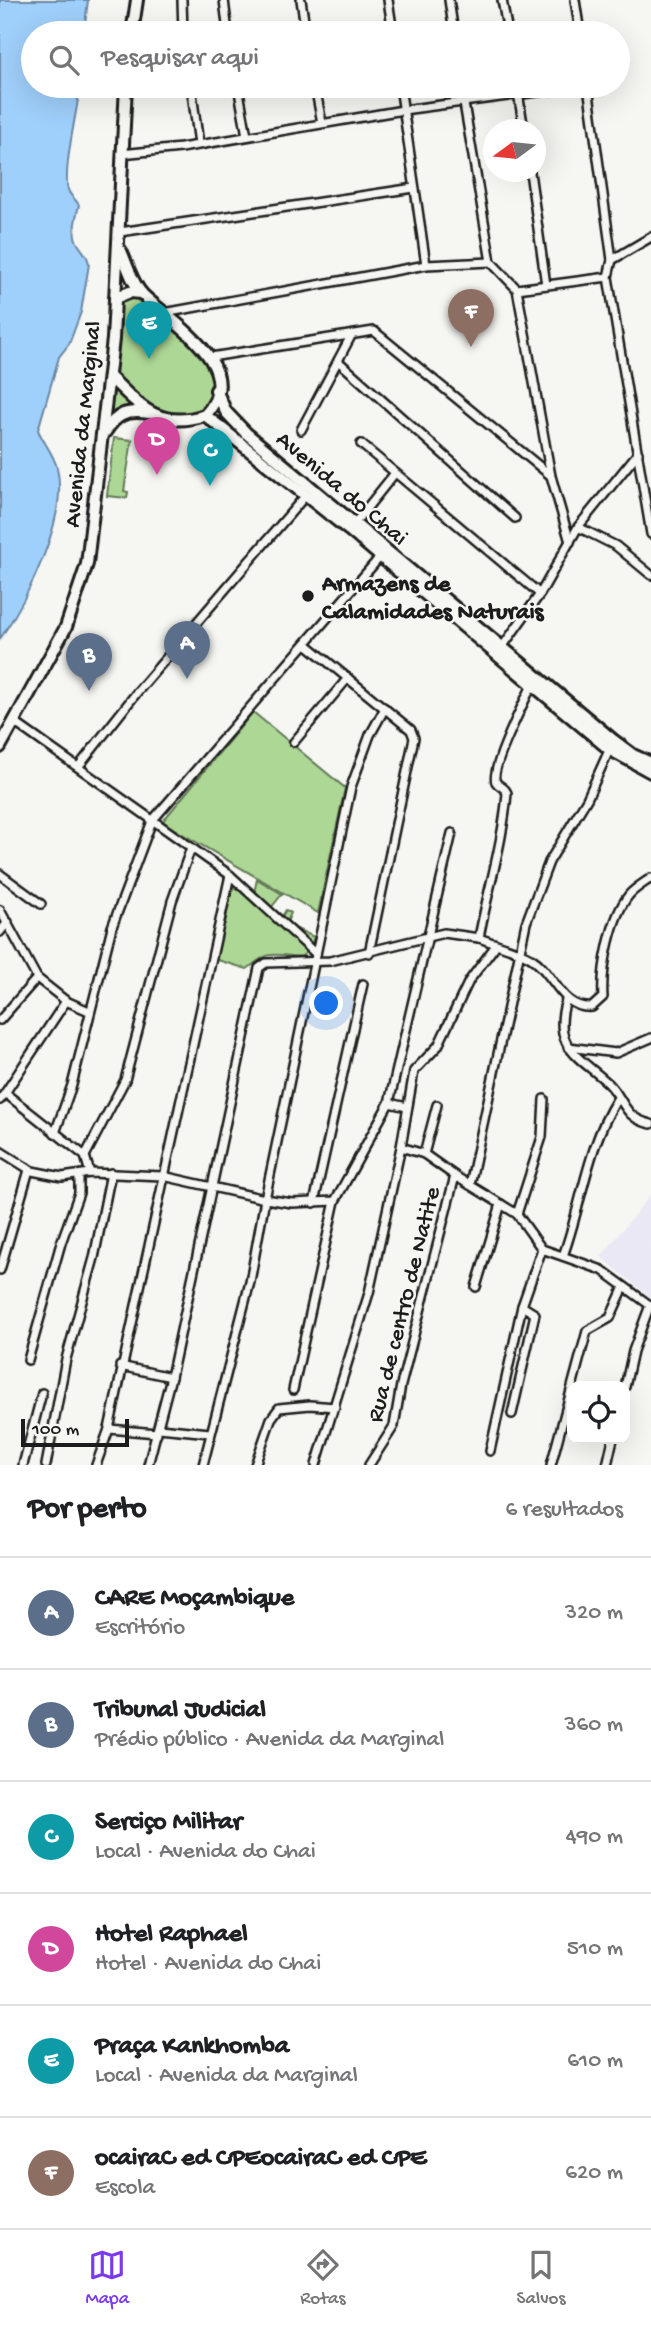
<!DOCTYPE html>
<html lang="pt">
<head>
<meta charset="utf-8">
<style>
	body { margin:0; font-family:"Gochi Hand",sans-serif; background:#f6f6f6; color:#202124 }
	.controls { position:absolute; right:21px; bottom:21px; display:grid; overflow:hidden; border-radius:14px; box-shadow:0 7px 28px #0002 }
	.controls button { width:63px; height:63px; display:grid; place-items:center; padding:0; border:0; border-bottom:2px solid #e0e0e0; background:#fff; color:#202124; font:35px sans-serif }
	.compass { position:absolute; left:483px; top:119px; width:63px; height:63px; border-radius:50%; background:#fff; box-shadow:0 7px 28px #0002; rotate:255deg }
	.scale { position:absolute; left:21px; bottom:18px; width:108px; box-sizing:border-box; padding-left:7px; border:4px solid #1c1c1c; border-top:0; font-size:19px; line-height:24px; white-space:nowrap; color:#1c1c1c; -webkit-text-stroke:5px #f6f6f2; paint-order:stroke }
	.you { position:absolute; left:327px; top:1004px; width:24px; height:24px; margin:-18px; border:5px solid #fff; border-radius:50%; background:#1a73e8; box-shadow:0 0 0 10px #1a73e833 }
	.badge { display:grid; place-items:center; width:46px; height:46px; border-radius:50%; background:#7c3aed; color:#fff; font-size:23px; font-weight:700 }
	.pin { position:absolute; translate:-50% -58px; filter:drop-shadow(0 2px 4px #0008) }
	.pin::after { content:''; position:absolute; top:37px; width:24px; height:21px; background:inherit; clip-path:polygon(0 0,100% 0,50% 100%) }
	.list { margin:0; padding:0; list-style:none }
	h2 { display:flex; justify-content:space-between; align-items:center; height:91px; margin:0; padding:0 28px; font-size:30px }
	h2 small { font-size:23px; font-weight:400; color:#757577 }
	.list li { display:grid; grid-template-columns:46px 1fr auto; gap:21px; align-items:center; box-sizing:border-box; height:112px; padding:0 28px; border-top:2px solid #e0e0e0 }
	.list b { display:block; font-size:26px; white-space:nowrap }
	.list p { margin:0; font-size:23px; white-space:nowrap; color:#757577 }
	.list em { font-size:23px; font-style:normal; color:#757577 }
	.icon { flex:none; width:38px; height:38px; fill:none; stroke:currentColor; stroke-width:2; stroke-linecap:round; stroke-linejoin:round }
	.map { position:relative; flex:none; width:651px; height:1465px; overflow:hidden }
	.search { position:absolute; background:#fff; box-shadow:0 7px 28px #0002; left:21px; right:21px; top:21px; height:77px; display:flex; align-items:center; gap:18px; box-sizing:border-box; padding:0 24px; border-radius:38px; color:#757577; font-size:26px }
	.sheet { height:763px; background:#fff }
	nav { display:flex; justify-content:space-around; align-items:center; box-sizing:border-box; height:98px; border-top:2px solid #e0e0e0; background:#fff; font-size:19px; color:#757577 }
	nav a { display:grid; justify-items:center; gap:4px }
	nav .on { color:#7c3aed }
	.map>svg:first-child { display:block }
	.built { fill:#eae8f4 }
	.green { fill:#add795; stroke:#647a58; stroke-width:2 }
	.water { fill:#9fcffb; stroke:#6b87a2; stroke-width:2 }
	.lines { fill:none; stroke-linecap:round; stroke-linejoin:round }
	.street-casing { stroke:#1c1c1c; stroke-width:12 }
	.secondary-casing { stroke:#1c1c1c; stroke-width:16 }
	.street { stroke:#f6f6f2; stroke-width:7 }
	.secondary { stroke:#f6f6f2; stroke-width:10 }
	.poi-dot { fill:#1c1c1c; stroke:#f6f6f2; stroke-width:2.5 }
	.labels { text-anchor:middle; stroke-width:5; stroke-linejoin:round; paint-order:stroke }
	.street-label { font-size:24px; fill:#1c1c1c; stroke:#f6f6f2 }
	.poi-label { font-size:24px; font-weight:bold; fill:#1c1c1c; stroke:#f6f6f2; text-anchor:start }
</style>
</head>
<body>
<div class="map">
<svg width="651" height="1465" viewBox="0 0 651 1465">
	<rect width="100%" height="100%" fill="#f6f6f2"/>
	<filter id="ink" filterUnits="userSpaceOnUse"><feTurbulence type="fractalNoise" baseFrequency=".0143" numOctaves="2"/><feDisplacementMap in="SourceGraphic" scale="14" xChannelSelector="R" yChannelSelector="G"/><feConvolveMatrix kernelMatrix="1 2 1 2 8 2 1 2 1" color-interpolation-filters="sRGB"/></filter>
	<g filter="url(#ink)">
		<path class="built" d="M651,1194V1298L601,1257Z"/>
		<g class="green">
			<path d="M139,295L204,352C218,373 214,391 204,413L162,416L114,375L119,303L121,299Z"/>
			<path d="M112,383L142,410L106,426Z"/>
			<path d="M114,438L132,440L124,491L128,492L127,498L107,496Z"/>
			<path d="M253,712L345,788L318,913L162,822Z"/>
			<path d="M257,879L282,894L271,908L282,916L286,910L291,913L286,924L314,937C304,968 295,952 270,955C262,956 253,965 247,969L214,959L216,939L225,923L232,888L254,893Z"/>
		</g>
		<path class="water" d="M0,0H88L84,33H33V86H80C78,108 61,176 69,192C71,196 76,200 79,205C76,218 71,233 78,244C83,252 88,255 89,264L81,312L69,344L59,357L38,430C44,444 53,452 57,468C69,518 27,599 0,639Z"/>
		<g class="lines">
			<g class="street-casing">
				<g id="street">
					<path d="M182,0L183,33"/>
					<path d="M224,0L228,33"/>
					<path d="M301,0L306,33"/>
					<path d="M388,0L393,33"/>
					<path d="M449,0L454,33"/>
					<path d="M502,0L508,33"/>
					<path d="M575,0L580,33"/>
					<path d="M191,86L199,144"/>
					<path d="M238,86L247,136"/>
					<path d="M315,86L322,123"/>
					<path d="M400,86L426,265"/>
					<path d="M461,86L491,262L517,289L551,476L570,542"/>
					<path d="M517,86L524,130"/>
					<path d="M588,86L612,260L608,277L651,534"/>
					<path d="M121,154L181,148L403,110L583,86"/>
					<path d="M530,172L546,285"/>
					<path d="M120,232L414,188"/>
					<path d="M612,260L651,237"/>
					<path d="M517,289L608,277"/>
					<path d="M164,313L426,265L491,262"/>
					<path d="M211,357L374,331L550,475"/>
					<path d="M338,361L515,518"/>
					<path d="M301,430L351,336"/>
					<path d="M361,444L540,594"/>
					<path d="M354,524L395,473"/>
					<path d="M578,527L616,546L651,575"/>
					<path d="M306,644L411,730L414,738L369,953"/>
					<path d="M503,646L540,594L578,527L638,453"/>
					<path d="M533,683C526,698 489,771 496,782C499,787 504,786 507,793C503,843 488,889 479,938C495,944 516,949 531,958C554,972 561,1010 592,1007L603,997C601,969 611,917 629,895C635,888 644,883 651,878"/>
					<path d="M14,722L230,875L316,954"/>
					<path d="M294,742L348,678"/>
					<path d="M79,766L138,691L306,495"/>
					<path d="M0,874L41,904"/>
					<path d="M0,910L37,978L66,1001L89,1011"/>
					<path d="M0,932L8,922"/>
					<path d="M566,1000C551,1048 580,1057 609,1084C625,1100 623,1118 651,1124"/>
					<path d="M0,1020L37,978"/>
					<path d="M568,1047L616,1053L651,1038"/>
					<path d="M5,1093L66,1001"/>
					<path d="M0,1100L5,1093L85,1156L90,1173"/>
					<path d="M389,1103L452,833"/>
					<path d="M55,1133L72,1085L112,927L152,821L380,557"/>
					<path d="M401,1147L414,1071L438,1046L469,981L496,945"/>
					<path d="M0,1151L32,1171L62,1177L90,1173L163,1176L265,1199L351,787L370,735L385,708"/>
					<path d="M424,1154L437,1105"/>
					<path d="M85,1156L125,1080L172,901L191,848"/>
					<path d="M470,1185L526,923L549,862L587,799L611,746"/>
					<path d="M314,1203L363,984"/>
					<path d="M517,1214L542,1137L544,1099"/>
					<path d="M563,1256C582,1204 587,1147 617,1099"/>
					<path d="M0,1270L29,1170"/>
					<path d="M476,1287L501,1204"/>
					<path d="M28,1360L61,1243L79,1193V1176"/>
					<path d="M120,1366L171,1377"/>
					<path d="M625,1387L633,1351L650,1305"/>
					<path d="M293,1390L335,1201"/>
					<path d="M512,1414L535,1314L522,1306L542,1249"/>
					<path d="M159,1428L210,1433"/>
					<path d="M109,1429L157,1433"/>
					<path d="M490,1451L522,1306"/>
					<path d="M23,1465L42,1393"/>
					<path d="M46,1465L66,1359L94,1258L111,1173"/>
					<path d="M96,1465L109,1429L230,875"/>
					<path d="M148,1465L171,1377L259,968L266,963L330,961L444,933L479,938"/>
					<path d="M203,1465L250,1282L265,1199L292,1203L335,1201L389,1103L407,1107"/>
					<path d="M255,1465L271,1419L279,1408L310,1405L335,1407"/>
					<path d="M316,1465L369,1293L401,1147L424,1154L455,1176"/>
					<path d="M369,1465L394,1426L401,1385L455,1176L517,1214L542,1249L602,1270L651,1306"/>
					<path d="M551,1465L587,1331L610,1318L624,1287"/>
					<path d="M607,1465L613,1439"/>
				</g>
			</g>
			<g class="secondary-casing">
				<g id="secondary">
					<path d="M132,33L137,0"/>
					<path d="M115,298L130,292L141,293"/>
					<path d="M110,377C141,407 159,430 205,415C250,367 172,323 143,295C132,284 127,264 121,251"/>
					<path d="M216,390L226,412L246,433L613,740L633,755L651,763"/>
					<path d="M205,415L349,530L609,749L651,772"/>
					<path d="M105,432C117,413 127,410 149,413"/>
					<path d="M0,747L66,627L87,564L113,339L126,86"/>
				</g>
			</g>
			<use href="#street" class="street"/>
			<use href="#secondary" class="secondary"/>
		</g>
	</g>
	<circle class="poi-dot" cx="308" cy="596" r="7"/>
	<g class="labels">
		<g class="street-label">
			<text transform="translate(81 424) rotate(-84)" y="8">Avenida da Marginal</text>
			<text transform="translate(343 487) rotate(40)" y="8">Avenida do Chai</text>
			<text transform="translate(402 1304) rotate(-76)" y="8">Rua de centro de Natite</text>
		</g>
		<g class="poi-label">
			<text x="322" y="590">Armazens de<tspan x="322" dy="28">Calamidades Naturais</tspan></text>
		</g>
	</g>
</svg>
<div class="controls">
<button><svg class="icon" aria-label="locate" viewBox="0 0 24 24"><circle cx="12" cy="12" r="6"/><path d="M12 2v4M12 18v4M2 12h4M18 12h4"/></svg></button>
</div>
<svg class="compass" viewBox="-18 -18 36 36"><path d="M0-13l5 13h-10z" fill="#e53935"/><path d="M0 13l5-13h-10z" fill="#757577"/></svg>
<div class="scale">100 m</div>
<div class="you"></div>
<div class="pin badge" style="left:187px;top:679px;background:#5c6f8a">A</div>
<div class="pin badge" style="left:89px;top:691px;background:#5c6f8a">B</div>
<div class="pin badge" style="left:210px;top:486px;background:#0f9aa8">C</div>
<div class="pin badge" style="left:157px;top:475px;background:#d1479c">D</div>
<div class="pin badge" style="left:149px;top:359px;background:#0f9aa8">E</div>
<div class="pin badge" style="left:471px;top:347px;background:#8d6e63">F</div>
<div class="search"><svg class="icon" aria-label="search" viewBox="0 0 24 24"><circle cx="10" cy="10" r="6"/><path d="M15 15l6 6"/></svg>Pesquisar aqui</div>
</div>
<section class="sheet">
<h2>Por perto<small>6 resultados</small></h2>
<ul class="list">
<li><span class="badge" style="background:#5c6f8a">A</span><div><b>CARE Moçambique</b><p>Escritório</p></div><em>320 m</em></li>
<li><span class="badge" style="background:#5c6f8a">B</span><div><b>Tribunal Judicial</b><p>Prédio público · Avenida da Marginal</p></div><em>360 m</em></li>
<li><span class="badge" style="background:#0f9aa8">C</span><div><b>Serciço Militar</b><p>Local · Avenida do Chai</p></div><em>490 m</em></li>
<li><span class="badge" style="background:#d1479c">D</span><div><b>Hotel Raphael</b><p>Hotel · Avenida do Chai</p></div><em>510 m</em></li>
<li><span class="badge" style="background:#0f9aa8">E</span><div><b>Praça Kankhomba</b><p>Local · Avenida da Marginal</p></div><em>610 m</em></li>
<li><span class="badge" style="background:#8d6e63">F</span><div><b>ocairaC ed CPEocairaC ed CPE</b><p>Escola</p></div><em>620 m</em></li>
</ul>
</section>
<nav>
<a class="on"><svg class="icon" aria-label="map" viewBox="0 0 24 24"><path d="M3 6l6-2 6 2 6-2v14l-6 2-6-2-6 2zM9 4v14M15 6v14"/></svg>Mapa</a>
<a><svg class="icon" aria-label="directions" viewBox="0 0 24 24"><path d="M12 3l9 9-9 9-9-9zM9 14v-3h6M13 9l2 2-2 2"/></svg>Rotas</a>
<a><svg class="icon" aria-label="saved" viewBox="0 0 24 24"><path d="M7 4h10v16l-5-4-5 4z"/></svg>Salvos</a>
</nav>
</body>
</html>
